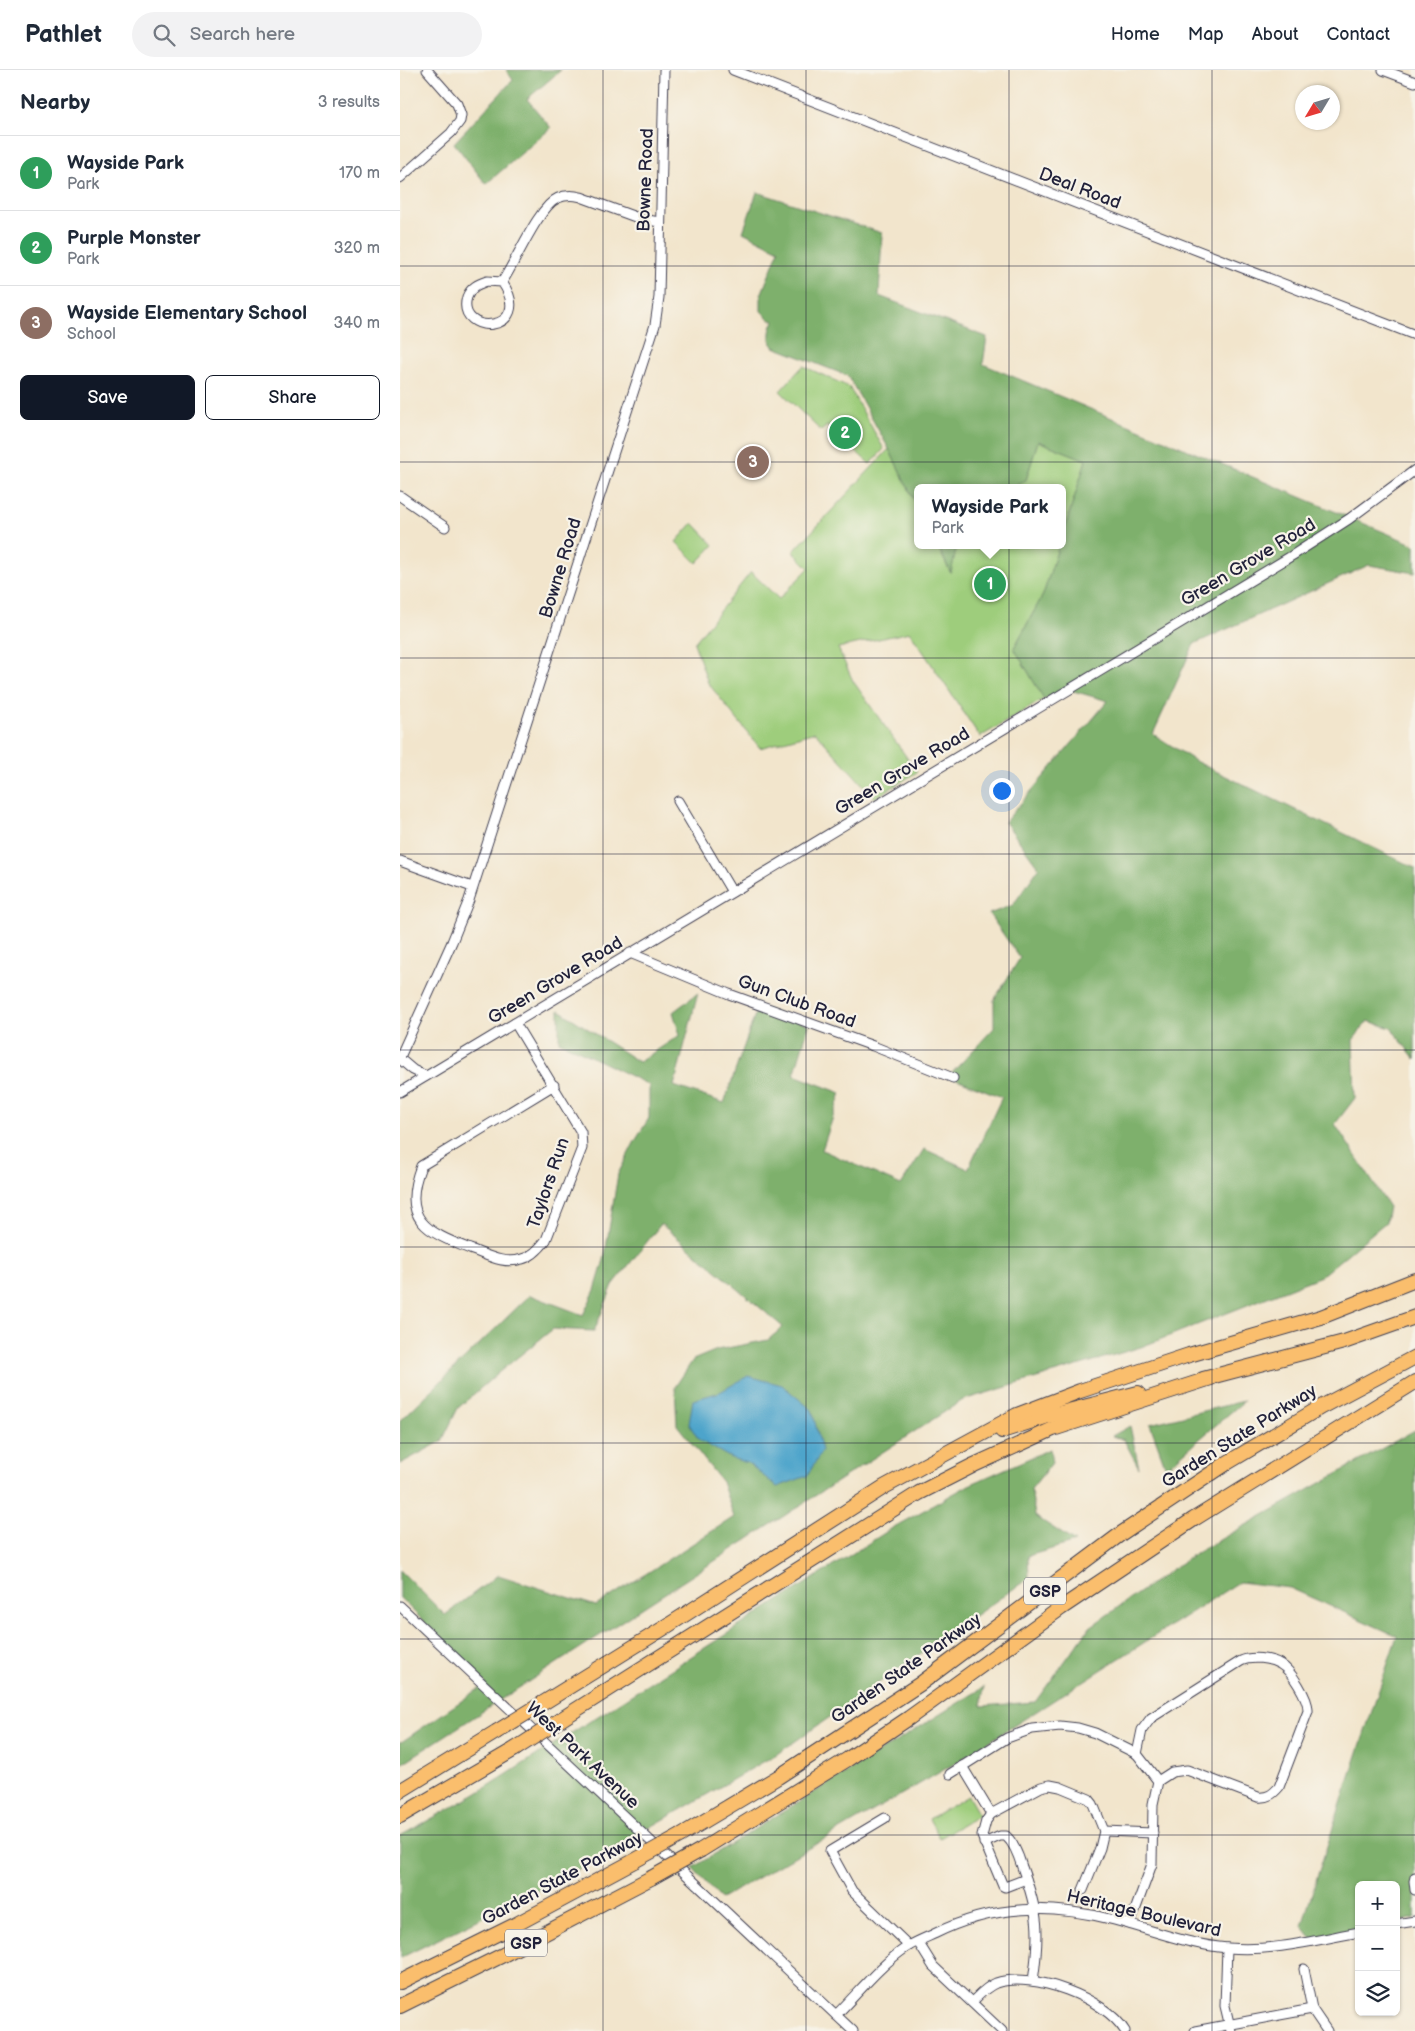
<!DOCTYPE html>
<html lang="en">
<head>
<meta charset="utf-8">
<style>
	body { margin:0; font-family:"Balsamiq Sans",sans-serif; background:#f2f2f3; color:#1f2937 }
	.controls { position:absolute; right:15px; bottom:15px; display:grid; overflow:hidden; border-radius:8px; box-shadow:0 1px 4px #0004 }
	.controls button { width:45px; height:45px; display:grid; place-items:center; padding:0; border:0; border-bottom:1px solid #e0e1e3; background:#fff; color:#1f2937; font:25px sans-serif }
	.compass { position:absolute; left:895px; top:15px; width:45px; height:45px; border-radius:50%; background:#fff; box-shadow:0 1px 4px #0004; rotate:232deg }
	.you { position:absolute; left:601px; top:720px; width:18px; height:18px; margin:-12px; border:4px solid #fff; border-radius:50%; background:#1a73e8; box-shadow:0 0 0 8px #1a73e833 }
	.badge { display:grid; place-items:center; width:32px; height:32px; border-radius:50%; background:#111827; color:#fff; font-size:16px; font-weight:700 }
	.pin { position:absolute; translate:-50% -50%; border:2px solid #fff; box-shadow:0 1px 5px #0006 }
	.popup { position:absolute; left:514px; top:414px; width:152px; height:65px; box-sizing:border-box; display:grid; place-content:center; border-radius:8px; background:#fff; filter:drop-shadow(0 1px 4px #0005); font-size:16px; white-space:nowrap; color:#747a83 }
	.popup b { font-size:19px; color:#1f2937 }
	.popup::after { content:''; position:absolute; left:50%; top:100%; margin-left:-10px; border:10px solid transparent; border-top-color:#fff }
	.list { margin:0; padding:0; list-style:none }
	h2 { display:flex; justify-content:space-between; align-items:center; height:65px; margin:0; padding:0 20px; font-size:21px }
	h2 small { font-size:16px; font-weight:400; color:#747a83 }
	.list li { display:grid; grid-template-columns:32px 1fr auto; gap:15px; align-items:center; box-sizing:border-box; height:75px; padding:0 20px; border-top:1px solid #e0e1e3 }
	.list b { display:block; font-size:19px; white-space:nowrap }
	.list p { margin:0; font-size:16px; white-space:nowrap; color:#747a83 }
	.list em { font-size:16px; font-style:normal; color:#747a83 }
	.actions { display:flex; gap:10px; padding:15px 20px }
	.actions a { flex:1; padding:11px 0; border:1px solid #111827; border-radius:8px; text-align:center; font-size:18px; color:#111827 }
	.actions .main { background:#111827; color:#fff }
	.icon { flex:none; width:28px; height:28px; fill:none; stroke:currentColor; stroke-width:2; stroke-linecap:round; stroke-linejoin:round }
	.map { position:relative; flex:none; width:1015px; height:1961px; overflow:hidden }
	header { display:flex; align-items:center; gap:30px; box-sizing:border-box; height:70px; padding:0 25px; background:#fff; border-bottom:1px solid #e0e1e3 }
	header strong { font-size:24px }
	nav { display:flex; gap:28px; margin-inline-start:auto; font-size:18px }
	.search { width:350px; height:45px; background:#f2f2f3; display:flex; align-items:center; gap:12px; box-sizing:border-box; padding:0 18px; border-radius:28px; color:#747a83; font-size:19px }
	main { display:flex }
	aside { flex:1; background:#fff }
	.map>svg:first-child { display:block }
	.green { fill:#9ecd7c; stroke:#60785c }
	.forest { fill:#7eb06c; stroke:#506954 }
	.water { fill:#4ea4cb; stroke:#386383 }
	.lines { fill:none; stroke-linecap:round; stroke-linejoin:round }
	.minor-casing { stroke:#413f51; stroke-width:11 }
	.highway-casing { stroke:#413f51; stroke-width:16 }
	.minor { stroke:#fff; stroke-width:9 }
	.highway { stroke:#fabe6d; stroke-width:14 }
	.highway-bridge-casing { stroke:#413f51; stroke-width:16; stroke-linecap:butt }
	.highway-bridge { stroke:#fabe6d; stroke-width:14 }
	.grid { fill:none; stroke:#22223b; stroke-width:1; stroke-opacity:0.55 }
	.labels { text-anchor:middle; stroke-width:4.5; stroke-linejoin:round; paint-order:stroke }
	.shield { fill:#f7f3e8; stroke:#62616f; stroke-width:1 }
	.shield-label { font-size:16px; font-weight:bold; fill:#22223b }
	.street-label { font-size:18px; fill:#22223b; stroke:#f7f3e8 }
</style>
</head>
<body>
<header>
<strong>Pathlet</strong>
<div class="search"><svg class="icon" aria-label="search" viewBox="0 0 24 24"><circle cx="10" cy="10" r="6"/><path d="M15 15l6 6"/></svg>Search here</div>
<nav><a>Home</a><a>Map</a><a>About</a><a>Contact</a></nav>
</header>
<main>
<aside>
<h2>Nearby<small>3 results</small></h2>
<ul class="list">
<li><span class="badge" style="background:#2e9e5b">1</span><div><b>Wayside Park</b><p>Park</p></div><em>170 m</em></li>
<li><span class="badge" style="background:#2e9e5b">2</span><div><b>Purple Monster</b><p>Park</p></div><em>320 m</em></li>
<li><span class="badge" style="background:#8d6e63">3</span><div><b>Wayside Elementary School</b><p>School</p></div><em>340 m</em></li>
</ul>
<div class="actions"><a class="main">Save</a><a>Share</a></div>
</aside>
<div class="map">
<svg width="1015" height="1961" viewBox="0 0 1015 1961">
	<rect width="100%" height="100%" fill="#f7f3e8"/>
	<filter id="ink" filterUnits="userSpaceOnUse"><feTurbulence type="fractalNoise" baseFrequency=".02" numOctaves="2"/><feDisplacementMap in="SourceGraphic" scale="10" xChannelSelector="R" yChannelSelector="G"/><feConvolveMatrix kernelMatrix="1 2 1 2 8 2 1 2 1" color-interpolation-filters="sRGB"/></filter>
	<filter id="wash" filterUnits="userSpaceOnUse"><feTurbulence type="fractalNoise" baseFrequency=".0096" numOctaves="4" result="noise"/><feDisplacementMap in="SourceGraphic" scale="20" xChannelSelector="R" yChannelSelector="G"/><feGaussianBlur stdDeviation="1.12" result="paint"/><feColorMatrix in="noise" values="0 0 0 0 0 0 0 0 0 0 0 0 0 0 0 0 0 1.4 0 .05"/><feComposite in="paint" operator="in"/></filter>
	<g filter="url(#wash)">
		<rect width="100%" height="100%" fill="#f2e5cc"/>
		<g class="green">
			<path d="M403,296L449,317L484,379L470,394L427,356L421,361L380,321Z"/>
			<path d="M638,371L686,390L663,464L662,418H607L626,410Z"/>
			<path d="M489,379L517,436L518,475H537L550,502L557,475H659L643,525L614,578L644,629L580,667L510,562L438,578L453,611L517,702L475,728L415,662L360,678L308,613L294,573L351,502L379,529L409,498L393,482Z"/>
			<path d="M293,453L314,475L297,493L276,472Z"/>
			<path d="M568,1726L579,1745L540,1768L529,1749Z"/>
		</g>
		<g class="forest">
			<path d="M106,0H161L127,29L151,58L86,114L54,73L113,10Z"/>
			<path d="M357,122L482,163L479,226L587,267L583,294L1015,475V503L969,495L794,574L753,664L797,692L1015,798V989L991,958L968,951L953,970L955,1028L935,1054L989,1137L986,1152L921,1206L741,1277L563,1330L0,1695V1673L86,1614L0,1528V1500L45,1545L98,1505L196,1536L334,1447L322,1412L277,1355L275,1317L293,1290L317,1280L368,1270L383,1257L261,1154L213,1215L194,1261L153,1259L98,1303L58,1338L42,1371L0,1394V1351L130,1225L183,1245L195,1220L204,1190L218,1104L234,1073L249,1048V1015L159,971V940L239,992L280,965L273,942L298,923L274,1016L324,1033L358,936L409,955L394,1005L441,1023L422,1080L501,1115L524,1079L568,1099L602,1027L549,1006L594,958V930L620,888L589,844L613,835L639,798L605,752L708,631L670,620L644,629L614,578L643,525L659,475H662L663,464L686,390L638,371L626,410L607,418H518L517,436L489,379L448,306L374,277C368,268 369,261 374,251L369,249L361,241V225L379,180L343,162Z"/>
			<path d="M537,475H557L551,503Z"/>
			<path d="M844,1331L766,1398L750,1354Z"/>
			<path d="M730,1356L739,1398L724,1370L712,1366Z"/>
			<path d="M1015,1360V1848L996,1853V1815H959V1862L915,1872L902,1856C931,1759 965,1663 997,1566L890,1518L839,1512L554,1694L321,1829L292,1798L584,1617L581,1636L635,1632L690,1557L791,1486Z"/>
			<path d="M650,1379L652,1393L631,1419L635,1446L675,1472L628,1486L629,1508L377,1684L161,1809L0,1888V1766L76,1724L494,1457L569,1415Z"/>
		</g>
		<path class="water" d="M348,1306L382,1315L412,1340L422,1381L407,1406L377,1417L348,1393L331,1388L299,1370L289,1354L293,1330L320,1322Z"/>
	</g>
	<g filter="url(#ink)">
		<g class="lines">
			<g class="minor-casing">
				<g id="minor">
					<path d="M333,0L1015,265"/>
					<path d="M983,0L1015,12"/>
					<path d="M0,108L51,63L60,51L61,45L57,34L27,0"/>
					<path d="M87,211L102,212C137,263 55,268 67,227C71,217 78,214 87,211Z"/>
					<path d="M102,212C116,192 138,137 158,128C165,125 173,125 181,127L241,149L260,152"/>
					<path d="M0,426L45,457"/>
					<path d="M278,731L332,822"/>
					<path d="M0,791L72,817"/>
					<path d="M230,883L329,924L473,976L553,1008"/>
					<path d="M115,953L181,1062L182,1078L146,1170C140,1178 132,1187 122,1189C104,1195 87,1185 70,1179C27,1162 0,1150 21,1096L154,1015"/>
					<path d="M0,987L52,872L69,830L255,255L259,227L264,0"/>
					<path d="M0,989L13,1000L26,1006"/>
					<path d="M0,1022L893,485L949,449L1015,400"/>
					<path d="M0,1536L453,1961"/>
					<path d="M737,1684L742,1660L751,1648L841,1591C851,1586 870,1588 880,1594C891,1600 909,1629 908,1641L879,1717C873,1724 868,1728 858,1727L787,1700L772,1702L758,1711"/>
					<path d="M562,1696L591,1744"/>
					<path d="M550,1704L607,1668L632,1659L660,1656L678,1658L695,1663L737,1684L758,1711"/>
					<path d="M485,1748L430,1781L452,1821L509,1876"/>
					<path d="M704,1761L753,1763"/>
					<path d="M584,1773L600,1766H606C614,1773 619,1787 622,1797C639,1843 640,1863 633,1911"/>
					<path d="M1015,1807L1014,1811L1015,1820"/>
					<path d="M626,1809L605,1817L603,1816L582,1766L586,1751L591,1744L641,1717L650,1715L660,1717L689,1729L693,1734L704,1761L700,1778L683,1820"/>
					<path d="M730,1854L752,1794L753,1734L758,1711"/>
					<path d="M996,1854L1015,1851"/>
					<path d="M518,1872L533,1896L602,1961"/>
					<path d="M827,1878L825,1936L831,1961"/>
					<path d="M904,1899L912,1939L927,1961"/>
					<path d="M572,1932C579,1925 586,1917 596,1913C633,1901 705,1928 725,1961"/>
					<path d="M436,1945C459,1922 480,1895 507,1877C515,1872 525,1868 534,1864C594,1834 650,1834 714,1850C752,1860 789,1875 828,1878C872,1882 916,1870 959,1862"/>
					<path d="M795,1961L912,1939"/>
				</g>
			</g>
			<g class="highway-casing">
				<g id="highway">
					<path d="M803,1309L944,1272L1015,1247"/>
					<path d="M602,1361L645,1347L738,1323"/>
					<path d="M143,1633L264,1558L484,1417L617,1345L680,1321L789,1285L921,1247L1015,1210"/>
					<path d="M160,1650L519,1423L574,1395L653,1359L811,1308"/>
					<path d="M0,1721L96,1662"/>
					<path d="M0,1746L115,1679"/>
					<path d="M281,1765L378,1707L520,1614L722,1463L827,1393L921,1337L1015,1287"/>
					<path d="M301,1780L448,1689L509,1648L661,1538L794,1449L1015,1312"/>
					<path d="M0,1912L113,1856L234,1791"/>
					<path d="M0,1936L103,1885L251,1808"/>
				</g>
			</g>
			<use href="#minor" class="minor"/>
			<use href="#highway" class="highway"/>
			<g class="highway-bridge-casing">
				<g id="highway-bridge">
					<path d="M96,1662L143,1633"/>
					<path d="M115,1679L160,1650"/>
					<path d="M234,1791L281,1765"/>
					<path d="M251,1808L301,1780"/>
				</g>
			</g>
			<use href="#highway-bridge" class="highway-bridge"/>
		</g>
	</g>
	<path class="grid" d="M203,0V1961M406,0V1961M609,0V1961M812,0V1961M0,196H1015M0,392H1015M0,588H1015M0,784H1015M0,980H1015M0,1177H1015M0,1373H1015M0,1569H1015M0,1765H1015"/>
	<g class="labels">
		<g class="shield">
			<rect x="624" y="1507.5" width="42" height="27" rx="4"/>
			<rect x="105" y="1859.5" width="42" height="27" rx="4"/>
		</g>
		<g class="shield-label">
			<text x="645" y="1527">GSP</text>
			<text x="126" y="1879">GSP</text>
		</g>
		<g class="street-label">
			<text transform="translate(245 110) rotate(-88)" y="6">Bowne Road</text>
			<text transform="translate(680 118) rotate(21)" y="6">Deal Road</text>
			<text transform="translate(848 492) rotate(-31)" y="6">Green Grove Road</text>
			<text transform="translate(160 498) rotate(-73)" y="6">Bowne Road</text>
			<text transform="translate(502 701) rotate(-31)" y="6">Green Grove Road</text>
			<text transform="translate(155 910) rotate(-31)" y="6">Green Grove Road</text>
			<text transform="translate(397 931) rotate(20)" y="6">Gun Club Road</text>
			<text transform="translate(148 1113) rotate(-71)" y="6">Taylors Run</text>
			<text transform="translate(839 1366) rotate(-32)" y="6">Garden State Parkway</text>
			<text transform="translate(506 1598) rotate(-35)" y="6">Garden State Parkway</text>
			<text transform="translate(183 1685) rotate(43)" y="6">West Park Avenue</text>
			<text transform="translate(162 1808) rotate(-28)" y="6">Garden State Parkway</text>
			<text transform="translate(744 1843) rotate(13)" y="6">Heritage Boulevard</text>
		</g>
	</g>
</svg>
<div class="controls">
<button>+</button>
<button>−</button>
<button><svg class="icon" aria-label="layers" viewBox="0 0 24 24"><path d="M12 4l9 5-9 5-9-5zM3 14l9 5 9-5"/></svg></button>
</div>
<svg class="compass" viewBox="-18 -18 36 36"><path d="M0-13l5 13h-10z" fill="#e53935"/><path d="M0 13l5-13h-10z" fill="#747a83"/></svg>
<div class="you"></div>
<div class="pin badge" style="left:590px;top:514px;background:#2e9e5b">1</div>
<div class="popup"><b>Wayside Park</b>Park</div>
<div class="pin badge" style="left:445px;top:363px;background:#2e9e5b">2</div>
<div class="pin badge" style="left:353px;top:392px;background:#8d6e63">3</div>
</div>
</main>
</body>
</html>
